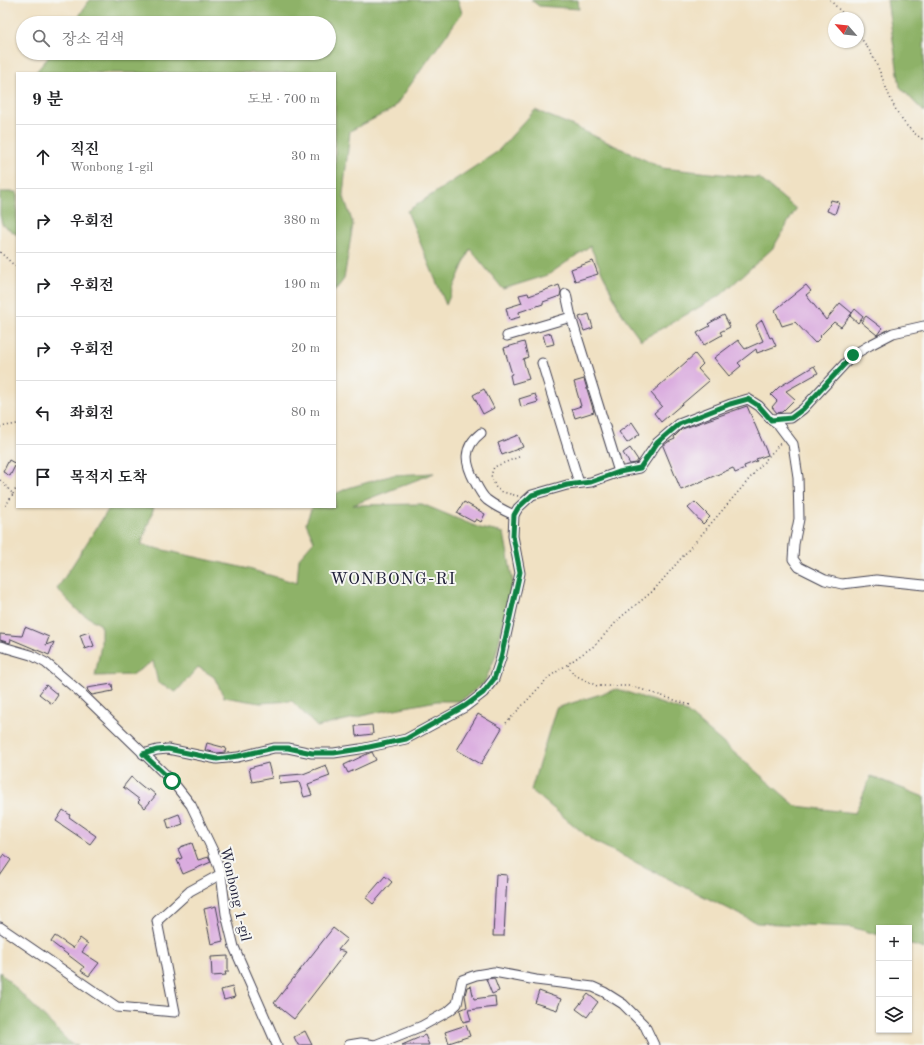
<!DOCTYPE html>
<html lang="ko">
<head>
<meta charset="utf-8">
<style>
	body { margin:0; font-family:"Old Standard TT","Noto Serif KR",serif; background:#f6f6f6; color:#202124 }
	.controls { position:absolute; right:12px; bottom:12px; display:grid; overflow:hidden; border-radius:0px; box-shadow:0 1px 3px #0004 }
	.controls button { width:36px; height:36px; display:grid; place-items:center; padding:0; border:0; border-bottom:1px solid #e0e0e0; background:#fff; color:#202124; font:20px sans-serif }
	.compass { position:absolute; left:828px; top:12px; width:36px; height:36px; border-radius:50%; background:#fff; box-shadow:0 1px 3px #0004; rotate:298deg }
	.stop { position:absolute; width:12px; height:12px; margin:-9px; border:3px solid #0b8043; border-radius:50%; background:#fff }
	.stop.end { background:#0b8043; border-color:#fff; box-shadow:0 1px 4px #0008 }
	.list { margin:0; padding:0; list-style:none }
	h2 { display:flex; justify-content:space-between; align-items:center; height:52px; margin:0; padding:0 16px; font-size:17px }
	h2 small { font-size:13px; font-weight:400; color:#757577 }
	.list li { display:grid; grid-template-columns:26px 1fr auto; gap:12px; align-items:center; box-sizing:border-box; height:64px; padding:0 16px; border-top:1px solid #e0e0e0 }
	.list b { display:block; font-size:15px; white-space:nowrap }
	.list p { margin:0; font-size:13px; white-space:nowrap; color:#757577 }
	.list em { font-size:13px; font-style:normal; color:#757577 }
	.icon { flex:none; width:22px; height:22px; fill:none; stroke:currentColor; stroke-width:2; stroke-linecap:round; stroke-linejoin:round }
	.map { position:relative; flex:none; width:924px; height:1045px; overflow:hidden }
	.search { position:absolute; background:#fff; box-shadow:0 1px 3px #0004; left:16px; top:16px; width:320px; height:44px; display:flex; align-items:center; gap:10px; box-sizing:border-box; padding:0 14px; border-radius:22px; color:#757577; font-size:15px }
	.panel { position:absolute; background:#fff; box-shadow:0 1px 3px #0004; left:16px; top:72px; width:320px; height:436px; border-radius:0px }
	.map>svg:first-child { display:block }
	.forest { fill:#8eb267; stroke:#586a51 }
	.building { fill:#daacdf }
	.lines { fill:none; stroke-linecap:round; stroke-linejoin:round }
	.minor-casing { stroke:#413f4f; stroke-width:11 }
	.path { stroke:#413f4f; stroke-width:1.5; stroke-dasharray:1 3; stroke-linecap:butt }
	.minor { stroke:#fff; stroke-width:9 }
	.route { stroke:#0b8043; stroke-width:5 }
	.labels { text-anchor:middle; stroke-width:4; stroke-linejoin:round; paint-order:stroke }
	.street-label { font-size:15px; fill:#22223b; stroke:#f6f6f2 }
	.quarter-label { font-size:17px; letter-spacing:1px; fill:#22223b; stroke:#f6f6f2 }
</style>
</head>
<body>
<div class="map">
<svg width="924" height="1045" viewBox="0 0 924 1045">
	<rect width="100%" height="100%" fill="#f6f6f2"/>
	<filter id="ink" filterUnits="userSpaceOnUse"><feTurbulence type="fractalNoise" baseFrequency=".025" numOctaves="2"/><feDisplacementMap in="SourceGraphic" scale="8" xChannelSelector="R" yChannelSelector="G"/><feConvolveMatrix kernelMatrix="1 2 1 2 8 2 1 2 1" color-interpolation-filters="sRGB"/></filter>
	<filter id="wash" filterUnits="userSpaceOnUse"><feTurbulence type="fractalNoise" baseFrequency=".012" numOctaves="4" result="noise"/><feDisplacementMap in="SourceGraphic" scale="16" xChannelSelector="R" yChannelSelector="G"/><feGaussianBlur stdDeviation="0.9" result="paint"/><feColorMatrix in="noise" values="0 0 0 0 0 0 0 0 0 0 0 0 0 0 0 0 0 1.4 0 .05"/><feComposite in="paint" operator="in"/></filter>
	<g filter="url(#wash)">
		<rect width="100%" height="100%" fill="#f0e1c3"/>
		<g class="forest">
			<path d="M89,0H458L462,13L393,109L350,131L343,194L353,224L344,279L335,291V73H35L52,53H329V23H75Z"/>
			<path d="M531,0H578L579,9L539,6Z"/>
			<path d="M887,0H924V112L900,87Z"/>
			<path d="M535,110L571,125L662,168L759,178L796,209L773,248L721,295L641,340L620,311L590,246L548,275L503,289L470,249L446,305L407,211L497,152Z"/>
			<path d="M0,192H17V235L2,224L0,215Z"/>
			<path d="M434,473L353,505L422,504L480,528L504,533L513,583L495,658L484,683L460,701H437L379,712L317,727L292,701L260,703L224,697L214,677L198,667L176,692L158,683L153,661L132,675L95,676L101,645V625L78,611L57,589L110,507H154L141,545L245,568L297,583L299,558L314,541L306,523L312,507H335V494L348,488L393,475Z"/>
			<path d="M617,689L687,712L796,806L855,813L871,776L924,797V949L909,944V928H879V935L851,927L757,923L593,841L531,790L556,708Z"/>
			<path d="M0,972L71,1044L78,1045H0Z"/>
		</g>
		<g id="blocks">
			<g class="building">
				<path d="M831,200L839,202L835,214L827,211Z"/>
				<path d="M593,261L598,274L575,281L571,269Z"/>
				<path d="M559,285L561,291L560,296L543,302V304L519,312L520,317L509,320L506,308L522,303L519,295L528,293L529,296Z"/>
				<path d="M806,285L811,291L806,295L826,320L840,303L852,313L841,327L834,322L820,336L821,337L815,343L795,322L782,326L775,310Z"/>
				<path d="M855,309L863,316L858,323L850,316Z"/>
				<path d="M589,314L593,328L584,331L579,317Z"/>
				<path d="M724,315L730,327L720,332L722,335L704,345L697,333L710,326L708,324Z"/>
				<path d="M866,316L882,328L877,335L861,322Z"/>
				<path d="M762,320L770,338L772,337L776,346L757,353L756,349L738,363L741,366L729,376L714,358L738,340L745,349L763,341L756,325Z"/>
				<path d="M551,333L554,344L546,346L543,335Z"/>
				<path d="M524,342L528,357L523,359L529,379L512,384L510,375L512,374L504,348Z"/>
				<path d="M695,354L703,364L698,369L709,381L661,422L654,413L662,406L651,393Z"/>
				<path d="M814,366L818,373L786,391L795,399L782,412L777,413L772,407L777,401L771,395L779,387Z"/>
				<path d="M584,379L594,412L575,418L572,409L581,406L574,382Z"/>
				<path d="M484,389L494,408L483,414L473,395Z"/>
				<path d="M535,394L538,402L521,407L519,399Z"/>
				<path d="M747,406L768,455L756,459L757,461L744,466L745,469L735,473L733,468L681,490L663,446L668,442L675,439L674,437L682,429Z"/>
				<path d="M632,422L640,434L627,443L619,432Z"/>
				<path d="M518,435L523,447L502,455L498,443Z"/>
				<path d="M630,448L638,460L636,463L630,464L623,453Z"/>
				<path d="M9,460L16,464L10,476L3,472Z"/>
				<path d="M464,502L485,514L481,522L476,519L474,522L457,513Z"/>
				<path d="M695,502L710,517L703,524L688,508Z"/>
				<path d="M25,627L49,637L46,645L54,642L49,655L11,639L10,643L0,640V634L22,636Z"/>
				<path d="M89,632L94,646L85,649L80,635Z"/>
				<path d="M112,684L113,691L92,695L88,691L87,688Z"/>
				<path d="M46,685L58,695L52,704L39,694Z"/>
				<path d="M478,714L502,728L481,764L457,750Z"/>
				<path d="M372,725L373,734L356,736L355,726Z"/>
				<path d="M207,743L226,748L225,752L217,753L205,750Z"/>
				<path d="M372,752L376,760L348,773L344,765L367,754Z"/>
				<path d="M268,763L272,778L252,782L249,768Z"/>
				<path d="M326,765L330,776L308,784L312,795L304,797L299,782L280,784L279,776L303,774Z"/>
				<path d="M131,777L148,791L149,789L156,795L145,808L138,802L140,800L123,787Z"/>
				<path d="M63,810L70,815L69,817L96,836L90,844L56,821Z"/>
				<path d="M179,814L183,824L169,829L166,819Z"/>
				<path d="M192,843L198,860L209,857L211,862L183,874L177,860L182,858L178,849L180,848V847Z"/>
				<path d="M4,854L11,860L0,876V859Z"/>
				<path d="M496,874L507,875L504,936H493Z"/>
				<path d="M385,876L392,882L373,904L366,898Z"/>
				<path d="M216,906L223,941L211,944L204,909Z"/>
				<path d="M333,928L347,939L338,950L346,952L294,1019L274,1003Z"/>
				<path d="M55,936L73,948L80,938L88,944L82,952L99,963L89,976L81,971L84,967L51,942Z"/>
				<path d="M228,956V972H225L226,975L212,976L211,957Z"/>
				<path d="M494,978L499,991L492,994L486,979Z"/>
				<path d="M471,986L474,999L495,996L496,1007L468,1010L471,1020L463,1022L460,1010L467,1007L465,995L467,987Z"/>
				<path d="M232,987L235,997L224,1000L221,990Z"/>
				<path d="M539,991L561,999L557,1010L535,1003Z"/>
				<path d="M588,994L598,1002L587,1017L576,1009Z"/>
				<path d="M466,1025L470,1036L449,1043L445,1032Z"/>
				<path d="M305,1031L312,1045H298L294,1037Z"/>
				<path d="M425,1035L429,1045H402Z"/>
			</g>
		</g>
	</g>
	<g filter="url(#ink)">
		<use href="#blocks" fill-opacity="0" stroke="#413f4f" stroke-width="1"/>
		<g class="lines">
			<g class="minor-casing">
				<g id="minor">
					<path d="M566,294L571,317"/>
					<path d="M507,336L571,317L619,472"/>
					<path d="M542,363L579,483"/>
					<path d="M771,419L791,418L803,409L853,355L870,345L893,333L924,326"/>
					<path d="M481,433C462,448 465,463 475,482C478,488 482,496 487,500C495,506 505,511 514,515"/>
					<path d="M0,646L31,655L46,663L80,692L172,781L191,805L213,851L221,874L226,914L234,947L277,1045"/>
					<path d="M143,754L157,750L168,749L217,759L238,757L274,748H288L312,753H334L360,749L406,739L465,707L483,693L494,679L501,658L520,573L513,536L514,515L518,508L532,495L567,485L591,482L619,472L640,468L657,443L679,424L731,404L748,399L759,406L771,419L778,424L793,444L798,477L799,519L794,544L793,559L799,567L825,580L842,584L876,580L924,585"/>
					<path d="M0,927L117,1007L175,1012L157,921L190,891L221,874"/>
					<path d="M349,1045L361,1043L375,1045L422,1026L449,1011L457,1004L462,980L476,975L494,972L536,980L593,987L604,992L623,1004L645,1026L654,1045"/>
				</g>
			</g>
			<g class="path">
				<path d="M830,0L847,18"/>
				<path d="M858,34C863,41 869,49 873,57C889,88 892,121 924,140"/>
				<path d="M0,252L17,268"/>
				<path d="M0,427L17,424"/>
				<path d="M0,480L13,494L5,507"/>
				<path d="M13,494L17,487"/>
				<path d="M518,496L503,492L496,488L491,475L494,467L521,456"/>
				<path d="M568,665L573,674L597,686H631L690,705"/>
				<path d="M506,723L549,677L594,646L621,617L653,591L781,442"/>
			</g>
			<use href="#minor" class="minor"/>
		</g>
	</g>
	<g class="lines" filter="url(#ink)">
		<path class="route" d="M172,781L143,754L157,750L168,749L217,759L238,756L274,748H288L312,753H334L360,749L406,739L465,706L483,693L494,679L501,658L520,572L513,536L514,515L518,508L532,495L567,485L591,482L619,472L640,468L657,443L679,424L730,404L748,399L759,406L771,420L791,418L803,409L853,355"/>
	</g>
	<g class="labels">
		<g class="street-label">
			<text transform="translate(236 894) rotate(77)" y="5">Wonbong 1-gil</text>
		</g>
		<g class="quarter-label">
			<text x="393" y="584">WONBONG-RI</text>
		</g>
	</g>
</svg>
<div class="controls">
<button>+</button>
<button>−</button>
<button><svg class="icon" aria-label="layers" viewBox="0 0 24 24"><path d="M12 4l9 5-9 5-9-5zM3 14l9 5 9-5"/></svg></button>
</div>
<svg class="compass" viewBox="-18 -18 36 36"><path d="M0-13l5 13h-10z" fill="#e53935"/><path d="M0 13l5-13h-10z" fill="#757577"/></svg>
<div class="stop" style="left:172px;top:781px"></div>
<div class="stop end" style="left:853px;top:355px"></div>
<div class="search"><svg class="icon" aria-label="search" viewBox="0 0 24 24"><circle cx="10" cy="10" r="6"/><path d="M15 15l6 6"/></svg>장소 검색</div>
<section class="panel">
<h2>9 분<small>도보 · 700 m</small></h2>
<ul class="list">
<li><svg class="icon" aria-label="ahead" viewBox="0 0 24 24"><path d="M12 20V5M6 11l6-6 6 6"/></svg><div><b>직진</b><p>Wonbong 1-gil</p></div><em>30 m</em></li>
<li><svg class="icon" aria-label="right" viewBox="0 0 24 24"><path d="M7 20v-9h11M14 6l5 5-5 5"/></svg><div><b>우회전</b></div><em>380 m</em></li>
<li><svg class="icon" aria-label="right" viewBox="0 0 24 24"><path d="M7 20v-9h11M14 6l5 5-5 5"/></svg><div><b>우회전</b></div><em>190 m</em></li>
<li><svg class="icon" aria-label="right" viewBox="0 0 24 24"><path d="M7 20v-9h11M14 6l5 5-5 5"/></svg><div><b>우회전</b></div><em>20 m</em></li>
<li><svg class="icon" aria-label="left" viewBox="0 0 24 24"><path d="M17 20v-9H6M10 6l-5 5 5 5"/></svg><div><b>좌회전</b></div><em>80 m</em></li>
<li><svg class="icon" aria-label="arrive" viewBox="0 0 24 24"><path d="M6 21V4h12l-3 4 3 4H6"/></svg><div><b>목적지 도착</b></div></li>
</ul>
</section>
</div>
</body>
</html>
